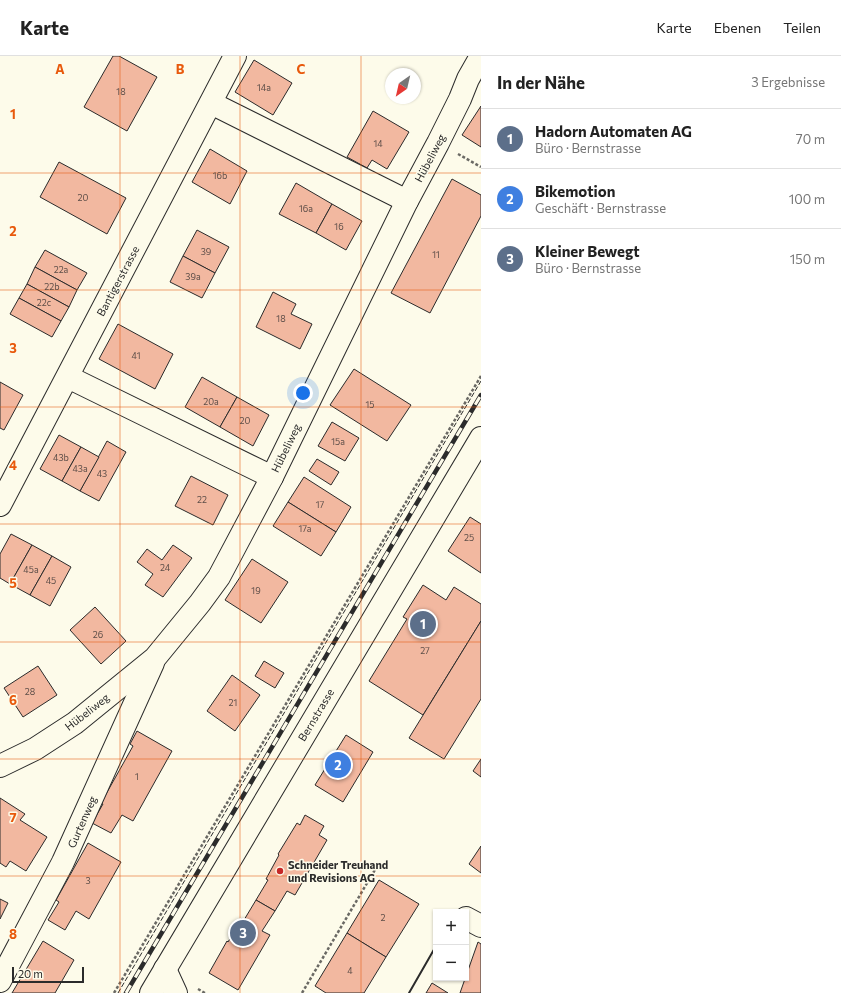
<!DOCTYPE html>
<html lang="de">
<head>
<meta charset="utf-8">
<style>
	body { margin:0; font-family:Commissioner,sans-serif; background:#f6f6f6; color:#222 }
	.controls { position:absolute; right:12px; bottom:12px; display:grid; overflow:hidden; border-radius:0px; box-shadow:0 1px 3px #0004 }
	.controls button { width:36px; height:36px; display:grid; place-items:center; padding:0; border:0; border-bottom:1px solid #e0e0e0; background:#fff; color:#222; font:20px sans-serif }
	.compass { position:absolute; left:385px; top:12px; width:36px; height:36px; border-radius:50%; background:#fff; box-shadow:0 1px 3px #0004; rotate:214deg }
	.scale { position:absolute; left:12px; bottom:10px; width:72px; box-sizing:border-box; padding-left:4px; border:2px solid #2b2b2b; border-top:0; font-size:11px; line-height:14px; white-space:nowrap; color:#2b2b2b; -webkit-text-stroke:3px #fdfbea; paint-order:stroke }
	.you { position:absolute; left:303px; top:337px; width:14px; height:14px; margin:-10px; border:3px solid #fff; border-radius:50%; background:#1a73e8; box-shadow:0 0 0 6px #1a73e833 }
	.badge { display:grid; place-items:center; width:26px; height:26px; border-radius:50%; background:#c62828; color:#fff; font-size:13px; font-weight:700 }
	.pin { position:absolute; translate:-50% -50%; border:2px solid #fff; box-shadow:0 1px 4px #0006 }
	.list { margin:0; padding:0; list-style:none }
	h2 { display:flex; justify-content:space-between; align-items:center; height:52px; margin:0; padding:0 16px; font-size:17px }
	h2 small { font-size:13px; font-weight:400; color:#767676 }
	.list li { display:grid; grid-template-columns:26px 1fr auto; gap:12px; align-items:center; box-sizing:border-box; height:60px; padding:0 16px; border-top:1px solid #e0e0e0 }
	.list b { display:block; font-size:15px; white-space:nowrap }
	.list p { margin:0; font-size:13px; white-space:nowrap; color:#767676 }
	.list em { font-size:13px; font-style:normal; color:#767676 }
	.map { position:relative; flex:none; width:481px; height:937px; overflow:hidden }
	header { display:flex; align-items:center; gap:24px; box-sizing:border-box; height:56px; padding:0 20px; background:#fff; border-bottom:1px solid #e0e0e0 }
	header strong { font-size:19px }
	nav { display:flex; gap:22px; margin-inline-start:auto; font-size:14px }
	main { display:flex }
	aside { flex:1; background:#fff }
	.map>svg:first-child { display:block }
	.building { fill:#f2b8a0; stroke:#2b2b2b }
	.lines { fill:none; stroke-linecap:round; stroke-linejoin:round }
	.minor-casing { stroke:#2b2b2b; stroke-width:24 }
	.major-casing { stroke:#2b2b2b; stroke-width:24 }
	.path { stroke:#6a6964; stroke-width:2.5; stroke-dasharray:3 2; stroke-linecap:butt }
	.minor { stroke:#fdfbea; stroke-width:22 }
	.major { stroke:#fdfbea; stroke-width:22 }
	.rail-casing { stroke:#2b2b2b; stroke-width:4.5 }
	.rail { stroke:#fdfbea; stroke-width:3; stroke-dasharray:9; stroke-linecap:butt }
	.fence { stroke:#2b2b2b; stroke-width:1; stroke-dasharray:5 2; stroke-linecap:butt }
	.wall { stroke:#2b2b2b; stroke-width:2 }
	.grid { fill:none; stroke:#e8590c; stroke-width:1; stroke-opacity:0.55 }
	.poi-dot { fill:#c62828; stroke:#fdfbea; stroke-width:1.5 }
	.labels { text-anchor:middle; stroke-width:3; stroke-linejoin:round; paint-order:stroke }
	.number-label { font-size:9px; fill:#5d4e48 }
	.street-label { font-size:11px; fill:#2b2b2b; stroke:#fdfbea }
	.poi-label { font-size:11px; font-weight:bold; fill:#2b2b2b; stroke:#fdfbea; text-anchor:start }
	.grid-label { font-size:13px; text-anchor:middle; font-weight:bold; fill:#e8590c; stroke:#fdfbea; stroke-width:3; stroke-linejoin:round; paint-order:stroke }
</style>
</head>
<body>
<header>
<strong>Karte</strong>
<nav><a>Karte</a><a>Ebenen</a><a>Teilen</a></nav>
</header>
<main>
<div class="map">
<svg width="481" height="937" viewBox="0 0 481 937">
	<rect width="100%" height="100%" fill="#fdfbea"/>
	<g class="building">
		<path d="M113,0H119L157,21L127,75L84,51Z"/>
		<path d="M254,4L292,27L273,59L235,36Z"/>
		<path d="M481,50V91L462,79Z"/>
		<path d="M373,55L409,76L387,113L372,104L367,112L347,101Z"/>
		<path d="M210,93L247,115L230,148L192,126Z"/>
		<path d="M59,106L126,142L107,178L40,141Z"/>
		<path d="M452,123L481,139V160L430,257L391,237Z"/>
		<path d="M296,127L332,148L316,177L279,158Z"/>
		<path d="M332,148L362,165L346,194L316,177Z"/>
		<path d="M197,174L229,191L215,217L183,200Z"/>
		<path d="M45,194L87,217L77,234L35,211Z"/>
		<path d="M183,200L215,217L202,242L170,226Z"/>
		<path d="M35,211L77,234L69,251L27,228Z"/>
		<path d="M27,228L69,251L61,265L19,242Z"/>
		<path d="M273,236L296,248L291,258L312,268L300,293L256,271Z"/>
		<path d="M19,242L61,265L52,281L10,258Z"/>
		<path d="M118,268L173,298L155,333L99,303Z"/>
		<path d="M354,313L411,349L387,385L330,349Z"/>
		<path d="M202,321L237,341L220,371L185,351Z"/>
		<path d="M0,326L23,339L4,374L0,372Z"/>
		<path d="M237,341L269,359L253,390L220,371Z"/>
		<path d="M332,366L359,382L345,405L318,390Z"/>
		<path d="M59,379L81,391L62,425L40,413Z"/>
		<path d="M107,385L126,396L99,445L80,435Z"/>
		<path d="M81,391L99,401L80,435L62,425Z"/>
		<path d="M317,403L339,416L331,429L309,415Z"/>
		<path d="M191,420L228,439L213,469L175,450Z"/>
		<path d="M304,421L351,451L336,476L288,446Z"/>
		<path d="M288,446L336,476L321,500L273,470Z"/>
		<path d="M470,461L481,468V517L448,495Z"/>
		<path d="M11,478L32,489L10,528L0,522V498Z"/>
		<path d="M32,489L52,500L30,539L10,528Z"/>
		<path d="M173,489L192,502L163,541L145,529L153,518L137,506L147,493L162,504Z"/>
		<path d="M52,500L71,511L50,550L30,539Z"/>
		<path d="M252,503L288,526L261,567L225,544Z"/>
		<path d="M423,529L446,544L454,531L481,548V565L423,659L369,625L407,563L403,561Z"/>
		<path d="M95,551L126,585L101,608L70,574Z"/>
		<path d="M481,565V643L444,703L409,682Z"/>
		<path d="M264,605L284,617L275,632L255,620Z"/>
		<path d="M38,610L57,639L23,661L4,632Z"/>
		<path d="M232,619L260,639L235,675L207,655Z"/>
		<path d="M137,675L172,695L133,765L122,759L111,777L92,767L103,748L101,747L133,690L130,688Z"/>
		<path d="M346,679L373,696L343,746L315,729Z"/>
		<path d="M481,703V721L473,715Z"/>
		<path d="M0,742L25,758L20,764L47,781L26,815L10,805L6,811L0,807Z"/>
		<path d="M305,759L324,770L319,779L327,784L295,839L287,835L275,855L256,844L268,824L266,823L279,799L278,798L297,767L300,769Z"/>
		<path d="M88,787L121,806L89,863L76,855L65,874L48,864L59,846L56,844Z"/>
		<path d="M481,790V817L469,808Z"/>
		<path d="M379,824L419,848L386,901L347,877Z"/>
		<path d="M0,843L8,847L0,863Z"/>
		<path d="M256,844L275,855L262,875L270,879L238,934L209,917L227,885L228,886L242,862L244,864Z"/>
		<path d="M347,877L386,901L364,937H326L315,930Z"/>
		<path d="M43,885L74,904L55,937H12Z"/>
		<path d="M478,886L481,888V937H460Z"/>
		<path d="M432,927L448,937H426Z"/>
	</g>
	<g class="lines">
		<g class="minor-casing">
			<g id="minor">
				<path d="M211,47L407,145"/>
				<path d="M68,321L272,421"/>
				<path d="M0,449L235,0"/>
				<path d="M0,710L35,693L75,667L155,602L200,547L219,521L272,421L407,145L438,87L460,43L468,23L481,0"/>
				<path d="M466,862L481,870"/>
				<path d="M165,913L176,937"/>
				<path d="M0,925L63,806L153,607"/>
			</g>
		</g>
		<g class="major-casing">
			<path id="major" d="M151,937L481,382"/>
		</g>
		<g class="path">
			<path d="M458,98L481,111"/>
			<path d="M198,933L205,937"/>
			<path d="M114,937L481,320"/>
			<path d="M302,937L376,812"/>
		</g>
		<use href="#minor" class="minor"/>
		<use href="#major" class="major"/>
		<g class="rail-casing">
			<path id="rail" d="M126,937L481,339"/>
		</g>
		<use href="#rail" class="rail"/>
		<path class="fence" d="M118,937L481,325"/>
		<path class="wall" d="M409,937L436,890"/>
	</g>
	<path class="grid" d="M120,0V937M240,0V937M361,0V937M0,117H481M0,234H481M0,351H481M0,468H481M0,586H481M0,703H481M0,820H481"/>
	<circle class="poi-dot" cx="280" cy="815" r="4"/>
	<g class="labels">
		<g class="number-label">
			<text x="264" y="35">14a</text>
			<text x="121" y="39">18</text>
			<text x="378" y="91">14</text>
			<text x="220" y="123">16b</text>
			<text x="83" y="145">20</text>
			<text x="306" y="156">16a</text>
			<text x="339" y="174">16</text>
			<text x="206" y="199">39</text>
			<text x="436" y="202">11</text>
			<text x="61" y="217">22a</text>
			<text x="193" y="224">39a</text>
			<text x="52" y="234">22b</text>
			<text x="44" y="250">22c</text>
			<text x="281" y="266">18</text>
			<text x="136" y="303">41</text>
			<text x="211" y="349">20a</text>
			<text x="370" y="352">15</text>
			<text x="245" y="368">20</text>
			<text x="338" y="389">15a</text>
			<text x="61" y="405">43b</text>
			<text x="80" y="416">43a</text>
			<text x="102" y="421">43</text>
			<text x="202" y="447">22</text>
			<text x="320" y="452">17</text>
			<text x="305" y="476">17a</text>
			<text x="469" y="485">25</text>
			<text x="165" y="515">24</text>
			<text x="31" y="517">45a</text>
			<text x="51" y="528">45</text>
			<text x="256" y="538">19</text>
			<text x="98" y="582">26</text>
			<text x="425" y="598">27</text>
			<text x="30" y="639">28</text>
			<text x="233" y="650">21</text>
			<text x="137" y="724">1</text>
			<text x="88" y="828">3</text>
			<text x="383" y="865">2</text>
			<text x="350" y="918">4</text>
		</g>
		<g class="street-label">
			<text transform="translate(430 102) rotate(-62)" y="4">Hübeliweg</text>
			<text transform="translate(118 225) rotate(-62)" y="4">Bantigerstrasse</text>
			<text transform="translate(286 392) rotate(-64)" y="4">Hübeliweg</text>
			<text transform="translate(87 656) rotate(-38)" y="4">Hübeliweg</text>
			<text transform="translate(316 659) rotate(-59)" y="4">Bernstrasse</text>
			<text transform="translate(82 766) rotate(-66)" y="4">Gurtenweg</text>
		</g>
		<g class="poi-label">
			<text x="288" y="813">Schneider Treuhand<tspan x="288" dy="13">und Revisions AG</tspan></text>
		</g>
	</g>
	<g class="grid-label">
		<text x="60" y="18">A</text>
		<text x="180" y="18">B</text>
		<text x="301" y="18">C</text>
		<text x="13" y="63">1</text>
		<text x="13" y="180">2</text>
		<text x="13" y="297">3</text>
		<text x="13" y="414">4</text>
		<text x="13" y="532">5</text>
		<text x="13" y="649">6</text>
		<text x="13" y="766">7</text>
		<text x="13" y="883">8</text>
	</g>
</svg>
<div class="controls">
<button>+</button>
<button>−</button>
</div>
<svg class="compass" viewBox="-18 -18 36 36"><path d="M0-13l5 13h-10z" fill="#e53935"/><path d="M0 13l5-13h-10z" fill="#767676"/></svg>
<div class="scale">20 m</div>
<div class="you"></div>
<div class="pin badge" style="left:423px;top:568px;background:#5c6f8a">1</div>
<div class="pin badge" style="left:338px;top:709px;background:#3f7fe0">2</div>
<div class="pin badge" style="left:243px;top:877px;background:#5c6f8a">3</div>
</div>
<aside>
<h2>In der Nähe<small>3 Ergebnisse</small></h2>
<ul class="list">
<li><span class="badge" style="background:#5c6f8a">1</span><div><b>Hadorn Automaten AG</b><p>Büro · Bernstrasse</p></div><em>70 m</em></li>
<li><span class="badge" style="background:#3f7fe0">2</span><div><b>Bikemotion</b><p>Geschäft · Bernstrasse</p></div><em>100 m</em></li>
<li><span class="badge" style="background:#5c6f8a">3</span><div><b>Kleiner Bewegt</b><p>Büro · Bernstrasse</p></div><em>150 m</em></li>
</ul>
</aside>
</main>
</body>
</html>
